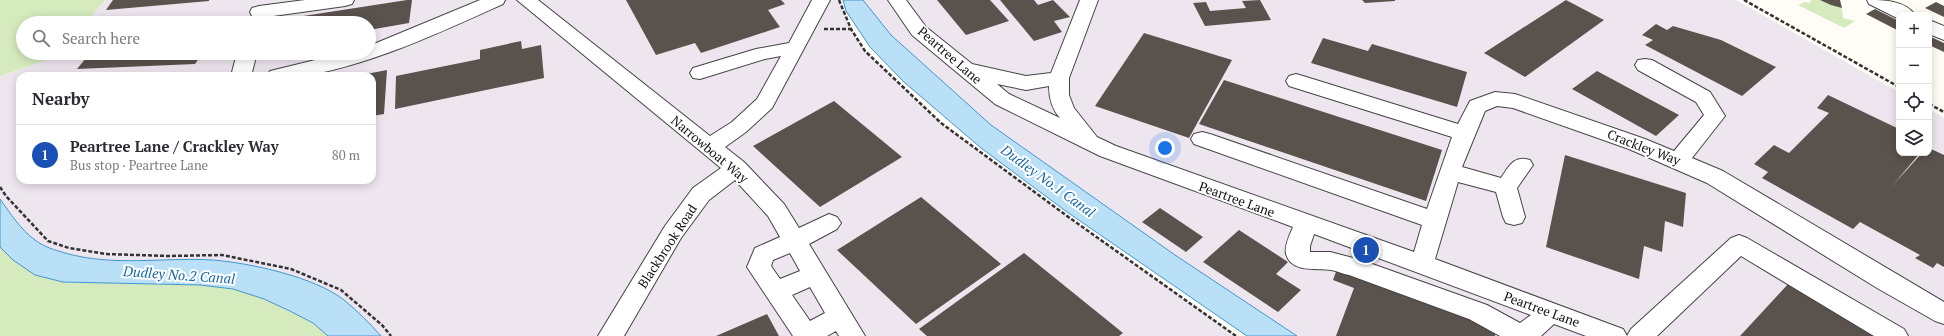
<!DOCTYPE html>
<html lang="en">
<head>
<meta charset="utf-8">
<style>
	body { margin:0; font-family:"PT Serif",serif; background:#f7f7f7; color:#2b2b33 }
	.controls { position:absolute; right:12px; top:12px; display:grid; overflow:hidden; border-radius:8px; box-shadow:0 2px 10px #0003 }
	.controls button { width:36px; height:36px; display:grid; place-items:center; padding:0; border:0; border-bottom:1px solid #e1e1e2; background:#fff; color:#2b2b33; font:20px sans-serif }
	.you { position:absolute; left:1165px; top:148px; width:14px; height:14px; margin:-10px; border:3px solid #fff; border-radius:50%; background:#1a73e8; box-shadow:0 0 0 6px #1a73e833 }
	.badge { display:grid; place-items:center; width:26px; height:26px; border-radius:50%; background:#c4262e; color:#fff; font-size:13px; font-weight:700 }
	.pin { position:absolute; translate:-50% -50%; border:2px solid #fff; box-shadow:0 1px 4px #0006 }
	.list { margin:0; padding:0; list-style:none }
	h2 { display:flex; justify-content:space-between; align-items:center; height:52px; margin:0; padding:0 16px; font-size:17px }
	h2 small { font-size:13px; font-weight:400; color:#7c7c81 }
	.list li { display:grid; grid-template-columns:26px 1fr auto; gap:12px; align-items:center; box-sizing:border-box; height:60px; padding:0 16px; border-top:1px solid #e1e1e2 }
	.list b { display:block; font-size:15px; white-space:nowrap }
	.list p { margin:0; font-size:13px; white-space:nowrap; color:#7c7c81 }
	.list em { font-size:13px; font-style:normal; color:#7c7c81 }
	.icon { flex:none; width:22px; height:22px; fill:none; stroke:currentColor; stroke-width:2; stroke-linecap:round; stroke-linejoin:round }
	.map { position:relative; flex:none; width:1944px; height:336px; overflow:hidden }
	.search { position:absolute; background:#fff; box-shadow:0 2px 10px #0003; left:16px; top:16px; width:360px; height:44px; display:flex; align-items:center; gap:10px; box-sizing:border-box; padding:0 14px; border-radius:22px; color:#7c7c81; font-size:15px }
	.panel { position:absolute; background:#fff; box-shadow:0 2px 10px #0003; left:16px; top:72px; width:360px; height:112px; border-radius:12px }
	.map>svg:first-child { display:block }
	.industrial { fill:#eee6ef; fill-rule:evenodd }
	.green { fill:#d5ebbd }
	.water { fill:#b9e0f7; stroke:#3f96cf }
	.building { fill:#5a524d }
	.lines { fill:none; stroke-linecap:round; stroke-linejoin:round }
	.minor-casing { stroke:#444; stroke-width:2 }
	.path { stroke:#333; stroke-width:2.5; stroke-dasharray:4 2; stroke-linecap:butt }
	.minor { fill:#fff; fill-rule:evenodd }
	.labels { text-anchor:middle; stroke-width:4; stroke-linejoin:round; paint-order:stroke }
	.street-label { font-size:13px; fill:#111; stroke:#fff }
	.water-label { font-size:14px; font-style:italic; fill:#1768a6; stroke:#fff }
</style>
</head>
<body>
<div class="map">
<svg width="1944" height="336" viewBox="0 0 1944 336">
	<rect width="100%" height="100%" fill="#fffdf5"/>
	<g class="industrial">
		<path d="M105,0H839L851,29L865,51L941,123L1067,216L1236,336H357L293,294L70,268L0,226V76L58,56L61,53H369V23H86ZM20,76H372V180H20Z"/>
		<path d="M848,0H1736L1899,92V153H1929V109L1944,118V336H1271L997,144Z"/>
	</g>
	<g class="green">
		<path d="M0,0H105L86,23H23V53H61L58,56L0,76Z"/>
		<path d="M1811,0H1820L1842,8L1843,18L1855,21L1844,28L1798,5L1805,2L1810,3Z"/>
		<path d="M0,247L13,260L63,282L200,285L233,289L264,299L290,311L313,323L328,336H0Z"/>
	</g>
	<g class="water">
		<path d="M843,0H863L891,35L991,125L1175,255L1297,336H1247L1067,212L981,148L904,82L870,47L846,11Z"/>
		<path d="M0,199C10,213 21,230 35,240C44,247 55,250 65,253C114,267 163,257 213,260C250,263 315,277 344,300C358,311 370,324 381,336H328L313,323L290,311L264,299L233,289L200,285L63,282L35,275L13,260L0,247Z"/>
	</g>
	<g class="building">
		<path d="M113,0H209V1L106,10Z"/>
		<path d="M407,0H412L409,23L369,30V23H283L284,19Z"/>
		<path d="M626,0H781L785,4L768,10L780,27L701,53L695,43L656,55Z"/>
		<path d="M937,0H990L1009,21L966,35Z"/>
		<path d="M1000,0H1034L1038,5L1053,0L1070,17L1054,21L1062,32L1034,41Z"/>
		<path d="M1260,0L1271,20L1205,26L1193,3L1206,2L1210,11L1246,8L1242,1Z"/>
		<path d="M1362,0H1395V1L1365,3Z"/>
		<path d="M1566,0L1604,20L1525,77L1484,53Z"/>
		<path d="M1820,0H1840L1842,8L1831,5Z"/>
		<path d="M1936,2L1944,6V17L1925,8Z"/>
		<path d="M1875,9L1899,21V31L1866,14Z"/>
		<path d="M1656,24L1667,30L1673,26L1721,40L1776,67L1742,96L1645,45L1653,40L1642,35Z"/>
		<path d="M1144,33L1232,60L1189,138L1095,106Z"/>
		<path d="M1929,36L1944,43V52L1929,45Z"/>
		<path d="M1323,38L1368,51L1372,44L1467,72L1457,107L1311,63Z"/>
		<path d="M521,41L522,49L541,45L544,78L395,109L396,76L480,59V50Z"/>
		<path d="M90,53H203L195,64L77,69Z"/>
		<path d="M387,70L384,114L372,116V76L361,75Z"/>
		<path d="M1597,71L1679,115L1656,136L1572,89Z"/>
		<path d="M1224,80L1442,150L1426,201L1199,124Z"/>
		<path d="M1828,95L1899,129V153H1920L1893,185L1922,153H1929V148L1944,155V267L1937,263L1933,268L1915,258L1920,255L1860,222L1853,229L1762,178L1768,172L1754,164L1774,145L1789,153L1829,113L1817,108Z"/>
		<path d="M834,101L902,157L820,207L753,146Z"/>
		<path d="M1565,155L1686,193L1683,227L1665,221L1662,252L1644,246L1639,279L1546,247Z"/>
		<path d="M921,197L1001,264L916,324L837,250Z"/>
		<path d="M1160,208L1203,237L1186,252L1142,222Z"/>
		<path d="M1239,230L1288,262L1276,274L1301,290L1278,312L1203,262Z"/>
		<path d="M1024,253L1123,333L1119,336H927L919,329Z"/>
		<path d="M1337,269L1497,327L1495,336H1336L1354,288L1333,280Z"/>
		<path d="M1789,283L1877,336H1740Z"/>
		<path d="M767,314L779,336H716Z"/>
	</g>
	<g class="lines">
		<g class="minor-casing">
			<g id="minor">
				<path d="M305,0H354L352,4L345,6L259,18L252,16L250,12L252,8L259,6Z"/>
				<path d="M480,0H505L503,4C439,33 373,64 304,76C292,78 279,76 267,76L270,71L344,53H369V46Z"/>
				<path d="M517,0H538L710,136L732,122L757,99L781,56L765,59L700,79L693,78L690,73L693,68L756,49L789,43L812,0H830L772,108L746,132L725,147L744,162L784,204L799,228L829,214L837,217L841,223L837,229L809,244L865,336H839L836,331L827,336H793L747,267L755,248L780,237L768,216L735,180L709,200L681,238L624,336H598L665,226L693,188L721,168ZM790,253L800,271L780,279L771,266L773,260ZM810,287L825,313L810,321L792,295Z"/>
				<path d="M888,0H906L926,27L972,64L1026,76L1051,73L1080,0H1098L1069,78V95L1074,108L1097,137L1116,146L1414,252L1422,225L1194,144L1191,139L1194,134L1202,132L1210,134L1427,209L1452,137L1289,86L1286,81L1289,76L1296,74L1303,76L1458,124L1470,101L1495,92L1515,94L1645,139L1674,151L1704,115L1696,102L1638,70L1635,65L1638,60L1645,59L1652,60L1710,92L1725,116L1692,158L1723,171L1944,302V324L1935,321L1877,288L1707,183L1629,149L1513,108L1497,106L1485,111L1462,167L1501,178C1509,166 1514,155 1530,160L1533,165L1517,188L1525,217L1522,223L1514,225L1506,223L1503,217L1496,192L1458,182L1435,259L1623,329L1627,336H1586L1554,324L1541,336H1500L1469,319L1349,275C1343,274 1337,271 1331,270C1317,268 1291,273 1286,254C1284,246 1290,234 1293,227L1100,156L995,104L912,35ZM997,84L1026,90L1049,86C1049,98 1052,109 1060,118L1009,94ZM1314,234L1531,315L1520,323L1487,305L1361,260L1330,252H1310V246Z"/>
				<path d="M1867,0C1883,0 1905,0 1915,15H1899V19L1869,4Z"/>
				<path d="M177,17L197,19L200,23H167L170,19Z"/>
				<path d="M1929,20L1944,26V40L1929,34Z"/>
				<path d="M237,53H257L251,76H231Z"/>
				<path d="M1739,235L1747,238L1904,329L1908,336H1874L1741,256L1657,336H1627L1631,329L1731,238Z"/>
			</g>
		</g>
		<g class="path">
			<path d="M839,0L851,29L865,51L941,123L1067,216L1236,336"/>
			<path d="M1744,0L1899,87"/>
			<path d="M824,29H851"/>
			<path d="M1929,104L1944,112"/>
			<path d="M0,187L6,196L48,241L69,248L106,254L168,256L222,255L291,269L341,290L382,325L391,336"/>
		</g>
		<use href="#minor" class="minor"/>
	</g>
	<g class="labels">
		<g class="street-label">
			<text transform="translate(950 55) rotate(41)" y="5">Peartree Lane</text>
			<text transform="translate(1644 147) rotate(21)" y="5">Crackley Way</text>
			<text transform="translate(710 149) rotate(40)" y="5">Narrowboat Way</text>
			<text transform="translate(1237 199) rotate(20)" y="5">Peartree Lane</text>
			<text transform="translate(667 246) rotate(-57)" y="5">Blackbrook Road</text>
			<text transform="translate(1542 309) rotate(20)" y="5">Peartree Lane</text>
		</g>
		<g class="water-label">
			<text transform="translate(1048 181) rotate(36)" y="5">Dudley No.1 Canal</text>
			<text transform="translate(179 275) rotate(4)" y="5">Dudley No.2 Canal</text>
		</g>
	</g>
</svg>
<div class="controls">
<button>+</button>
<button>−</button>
<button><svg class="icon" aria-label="locate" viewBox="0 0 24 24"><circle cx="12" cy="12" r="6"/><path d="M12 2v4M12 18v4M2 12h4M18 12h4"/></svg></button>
<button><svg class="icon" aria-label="layers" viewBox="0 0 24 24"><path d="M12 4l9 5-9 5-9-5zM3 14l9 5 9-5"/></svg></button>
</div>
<div class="you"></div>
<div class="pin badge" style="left:1366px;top:250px;background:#1a4fb4">1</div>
<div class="search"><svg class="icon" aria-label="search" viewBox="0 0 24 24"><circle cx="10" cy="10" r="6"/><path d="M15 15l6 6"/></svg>Search here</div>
<section class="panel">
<h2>Nearby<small></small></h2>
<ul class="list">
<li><span class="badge" style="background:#1a4fb4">1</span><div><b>Peartree Lane / Crackley Way</b><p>Bus stop · Peartree Lane</p></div><em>80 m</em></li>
</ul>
</section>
</div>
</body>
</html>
